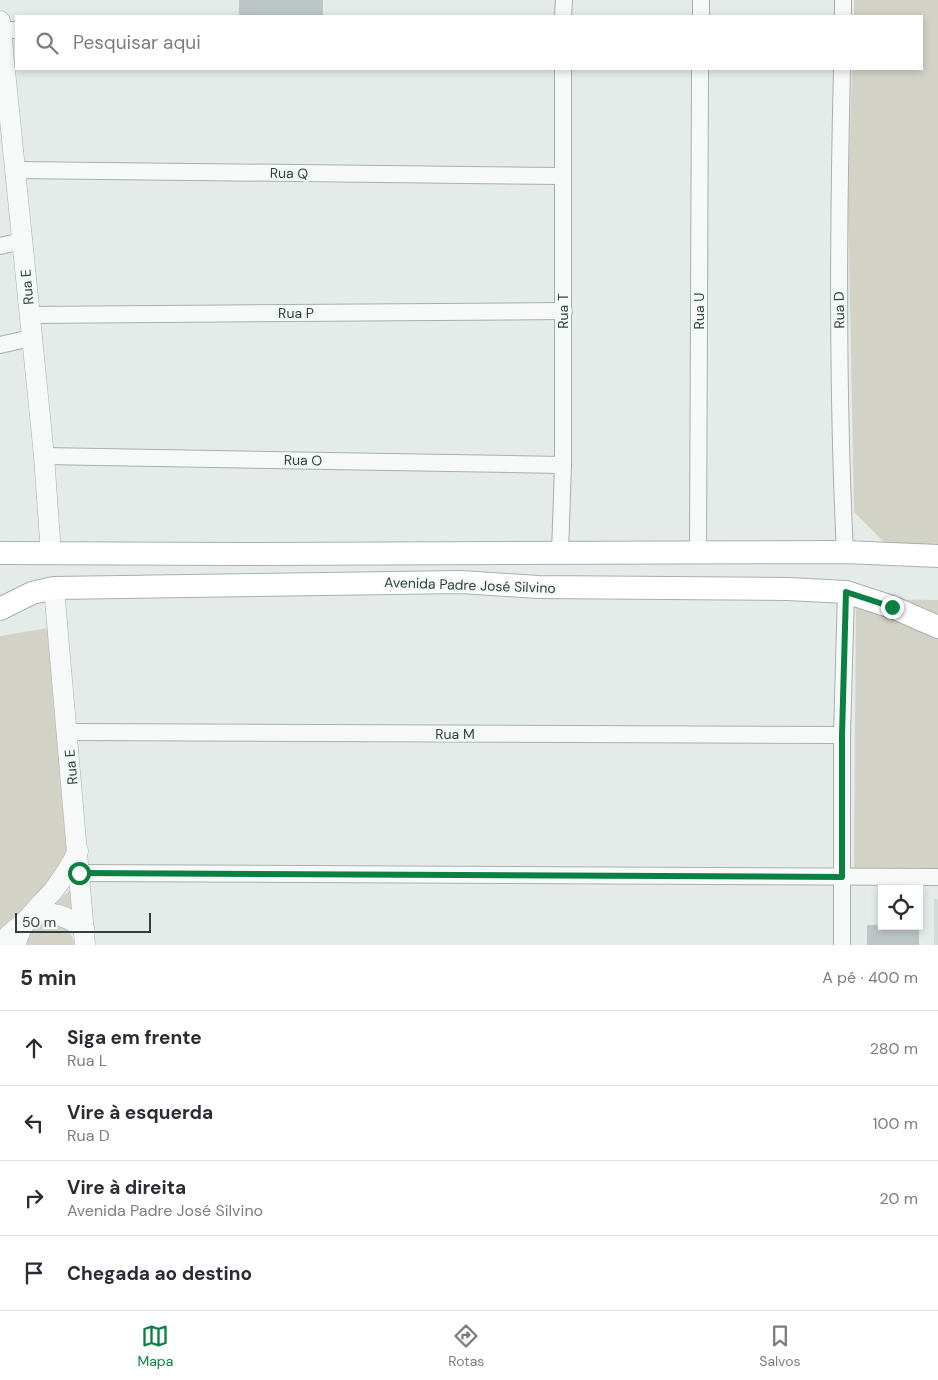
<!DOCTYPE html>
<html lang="pt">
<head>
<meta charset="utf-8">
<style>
	body { margin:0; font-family:"DM Sans",sans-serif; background:#f2f2f3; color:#2b2b33 }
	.controls { position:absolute; right:15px; bottom:15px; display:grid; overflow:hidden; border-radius:0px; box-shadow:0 2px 8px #0003 }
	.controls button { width:45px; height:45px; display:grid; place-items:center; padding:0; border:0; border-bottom:1px solid #e1e1e2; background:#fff; color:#2b2b33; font:25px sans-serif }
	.scale { position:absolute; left:15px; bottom:12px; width:136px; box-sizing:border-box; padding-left:5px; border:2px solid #2e413d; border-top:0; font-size:14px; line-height:18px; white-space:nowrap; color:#2e413d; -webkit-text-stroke:4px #f4f8f7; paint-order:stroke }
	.stop { position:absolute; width:15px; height:15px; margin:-11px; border:4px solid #0b8043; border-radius:50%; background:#fff }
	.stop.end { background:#0b8043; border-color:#fff; box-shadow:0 1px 5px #0008 }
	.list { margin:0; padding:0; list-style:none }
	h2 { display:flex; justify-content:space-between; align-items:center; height:65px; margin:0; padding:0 20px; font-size:21px }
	h2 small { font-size:16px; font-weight:400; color:#7c7c81 }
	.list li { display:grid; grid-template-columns:32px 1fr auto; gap:15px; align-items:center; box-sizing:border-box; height:75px; padding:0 20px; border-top:1px solid #e1e1e2 }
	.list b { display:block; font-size:19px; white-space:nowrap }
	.list p { margin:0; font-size:16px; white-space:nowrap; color:#7c7c81 }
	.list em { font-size:16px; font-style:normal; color:#7c7c81 }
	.icon { flex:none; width:28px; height:28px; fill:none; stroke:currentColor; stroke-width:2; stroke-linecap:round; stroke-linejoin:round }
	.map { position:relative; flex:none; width:938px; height:945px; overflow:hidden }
	.search { position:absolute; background:#fff; box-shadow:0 2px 8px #0003; left:15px; right:15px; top:15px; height:55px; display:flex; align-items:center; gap:12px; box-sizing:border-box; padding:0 18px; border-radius:0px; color:#7c7c81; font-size:19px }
	.sheet { height:365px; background:#fff }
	nav { display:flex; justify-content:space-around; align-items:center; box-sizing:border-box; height:70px; border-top:1px solid #e1e1e2; background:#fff; font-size:14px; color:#7c7c81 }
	nav a { display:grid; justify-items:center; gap:2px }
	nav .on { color:#0b8043 }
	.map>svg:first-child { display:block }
	.built { fill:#d3dcd9 }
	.green { fill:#d3d2c7 }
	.building { fill:#bcc7c5 }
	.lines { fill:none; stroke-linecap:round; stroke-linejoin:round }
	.minor-casing { stroke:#a6b1af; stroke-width:18 }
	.tertiary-casing { stroke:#a6b1af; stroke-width:21 }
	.secondary-casing { stroke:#a6b1af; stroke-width:24 }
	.minor { stroke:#f7f9f9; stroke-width:16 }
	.tertiary { stroke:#f7f9f9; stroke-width:20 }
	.secondary { stroke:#fff; stroke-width:22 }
	.route { stroke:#0b8043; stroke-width:6 }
	.labels { text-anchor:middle; stroke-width:5; stroke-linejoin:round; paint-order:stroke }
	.street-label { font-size:14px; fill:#2e413d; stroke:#f4f8f7 }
</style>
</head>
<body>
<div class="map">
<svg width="938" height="945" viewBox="0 0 938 945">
	<rect width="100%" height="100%" fill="#e4ebe9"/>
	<rect class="built" x="934" y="899" width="4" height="46"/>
	<g class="green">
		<path d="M854,0H938V554L889,547L854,512L848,200L852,69H922V16H854Z"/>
		<path d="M856,599L938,600V869H854Z"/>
		<path d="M48,628L68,844L62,864L40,892L0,934V636Z"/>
		<path d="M70,890L72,910L54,905Z"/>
		<path d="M45,922C60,923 71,929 75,945H22C24,934 35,926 45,922Z"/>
	</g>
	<g class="building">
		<rect x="239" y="0" width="84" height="16"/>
		<path d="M867,925L919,926V945H867Z"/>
	</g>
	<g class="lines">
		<g class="minor-casing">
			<g id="minor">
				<path d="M563,16L564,0"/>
				<path d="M701,16V0"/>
				<path d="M843,16V0"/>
				<path d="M1,30H16"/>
				<path d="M842,69C838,230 837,391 845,552"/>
				<path d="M16,170L562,176"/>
				<path d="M0,246L22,241"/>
				<path d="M29,315L564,311"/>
				<path d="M0,345L31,338"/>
				<path d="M44,456L563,465"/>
				<path d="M560,553L563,465V69"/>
				<path d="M698,553L700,69"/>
				<path d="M68,732L842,735"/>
				<path d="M79,873L938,877"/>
				<path d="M842,945V735L846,592"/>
			</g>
		</g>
		<g class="tertiary-casing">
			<g id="tertiary">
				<path d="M0,21L44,456L51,554"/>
				<path d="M54,588L85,945"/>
				<path d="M0,943C33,914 42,901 84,928"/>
				<path d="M16,945C20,922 38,908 53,891C63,878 71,865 78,851"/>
			</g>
		</g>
		<g class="secondary-casing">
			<g id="secondary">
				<path d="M0,553L243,554L845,552L938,556"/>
				<path d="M0,609L32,593L54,588L461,582L538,587L788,589L846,592L892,607L938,627"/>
			</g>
		</g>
		<use href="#minor" class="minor"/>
		<use href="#tertiary" class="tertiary"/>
		<use href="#secondary" class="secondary"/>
	</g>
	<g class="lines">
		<path class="route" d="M79,873L842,877V735L846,592L892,607"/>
	</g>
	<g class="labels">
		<g class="street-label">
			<text transform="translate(289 173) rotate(1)" y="5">Rua Q</text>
			<text transform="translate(27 287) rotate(-95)" y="5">Rua E</text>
			<text transform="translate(839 310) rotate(-91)" y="5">Rua D</text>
			<text transform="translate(563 311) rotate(-90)" y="5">Rua T</text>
			<text transform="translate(699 311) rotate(-90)" y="5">Rua U</text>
			<text x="296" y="318">Rua P</text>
			<text transform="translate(303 460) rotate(1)" y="5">Rua O</text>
			<text transform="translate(470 585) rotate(2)" y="5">Avenida Padre José Silvino</text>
			<text x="455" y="739">Rua M</text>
			<text transform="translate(71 767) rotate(-95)" y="5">Rua E</text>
		</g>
	</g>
</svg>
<div class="controls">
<button><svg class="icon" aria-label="locate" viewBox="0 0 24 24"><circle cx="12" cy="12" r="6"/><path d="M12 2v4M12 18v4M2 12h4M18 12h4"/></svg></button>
</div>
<div class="scale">50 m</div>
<div class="stop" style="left:79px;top:873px"></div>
<div class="stop end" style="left:892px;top:607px"></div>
<div class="search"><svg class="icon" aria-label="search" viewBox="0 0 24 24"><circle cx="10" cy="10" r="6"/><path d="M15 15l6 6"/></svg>Pesquisar aqui</div>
</div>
<section class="sheet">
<h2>5 min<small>A pé · 400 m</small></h2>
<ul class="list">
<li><svg class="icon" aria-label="ahead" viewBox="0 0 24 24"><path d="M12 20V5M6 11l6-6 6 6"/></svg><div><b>Siga em frente</b><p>Rua L</p></div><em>280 m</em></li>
<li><svg class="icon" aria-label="left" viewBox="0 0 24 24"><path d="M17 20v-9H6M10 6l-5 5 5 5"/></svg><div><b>Vire à esquerda</b><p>Rua D</p></div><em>100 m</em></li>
<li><svg class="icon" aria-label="right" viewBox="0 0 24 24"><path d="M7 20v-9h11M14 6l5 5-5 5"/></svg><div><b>Vire à direita</b><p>Avenida Padre José Silvino</p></div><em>20 m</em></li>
<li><svg class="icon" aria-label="arrive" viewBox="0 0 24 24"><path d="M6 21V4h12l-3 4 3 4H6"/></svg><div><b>Chegada ao destino</b></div></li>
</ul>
</section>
<nav>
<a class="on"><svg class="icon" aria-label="map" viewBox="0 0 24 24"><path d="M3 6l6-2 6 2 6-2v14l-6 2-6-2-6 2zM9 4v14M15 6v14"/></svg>Mapa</a>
<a><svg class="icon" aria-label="directions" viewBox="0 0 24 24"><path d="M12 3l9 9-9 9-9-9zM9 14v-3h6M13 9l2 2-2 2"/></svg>Rotas</a>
<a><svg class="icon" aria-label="saved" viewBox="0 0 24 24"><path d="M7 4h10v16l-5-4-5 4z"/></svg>Salvos</a>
</nav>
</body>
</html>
